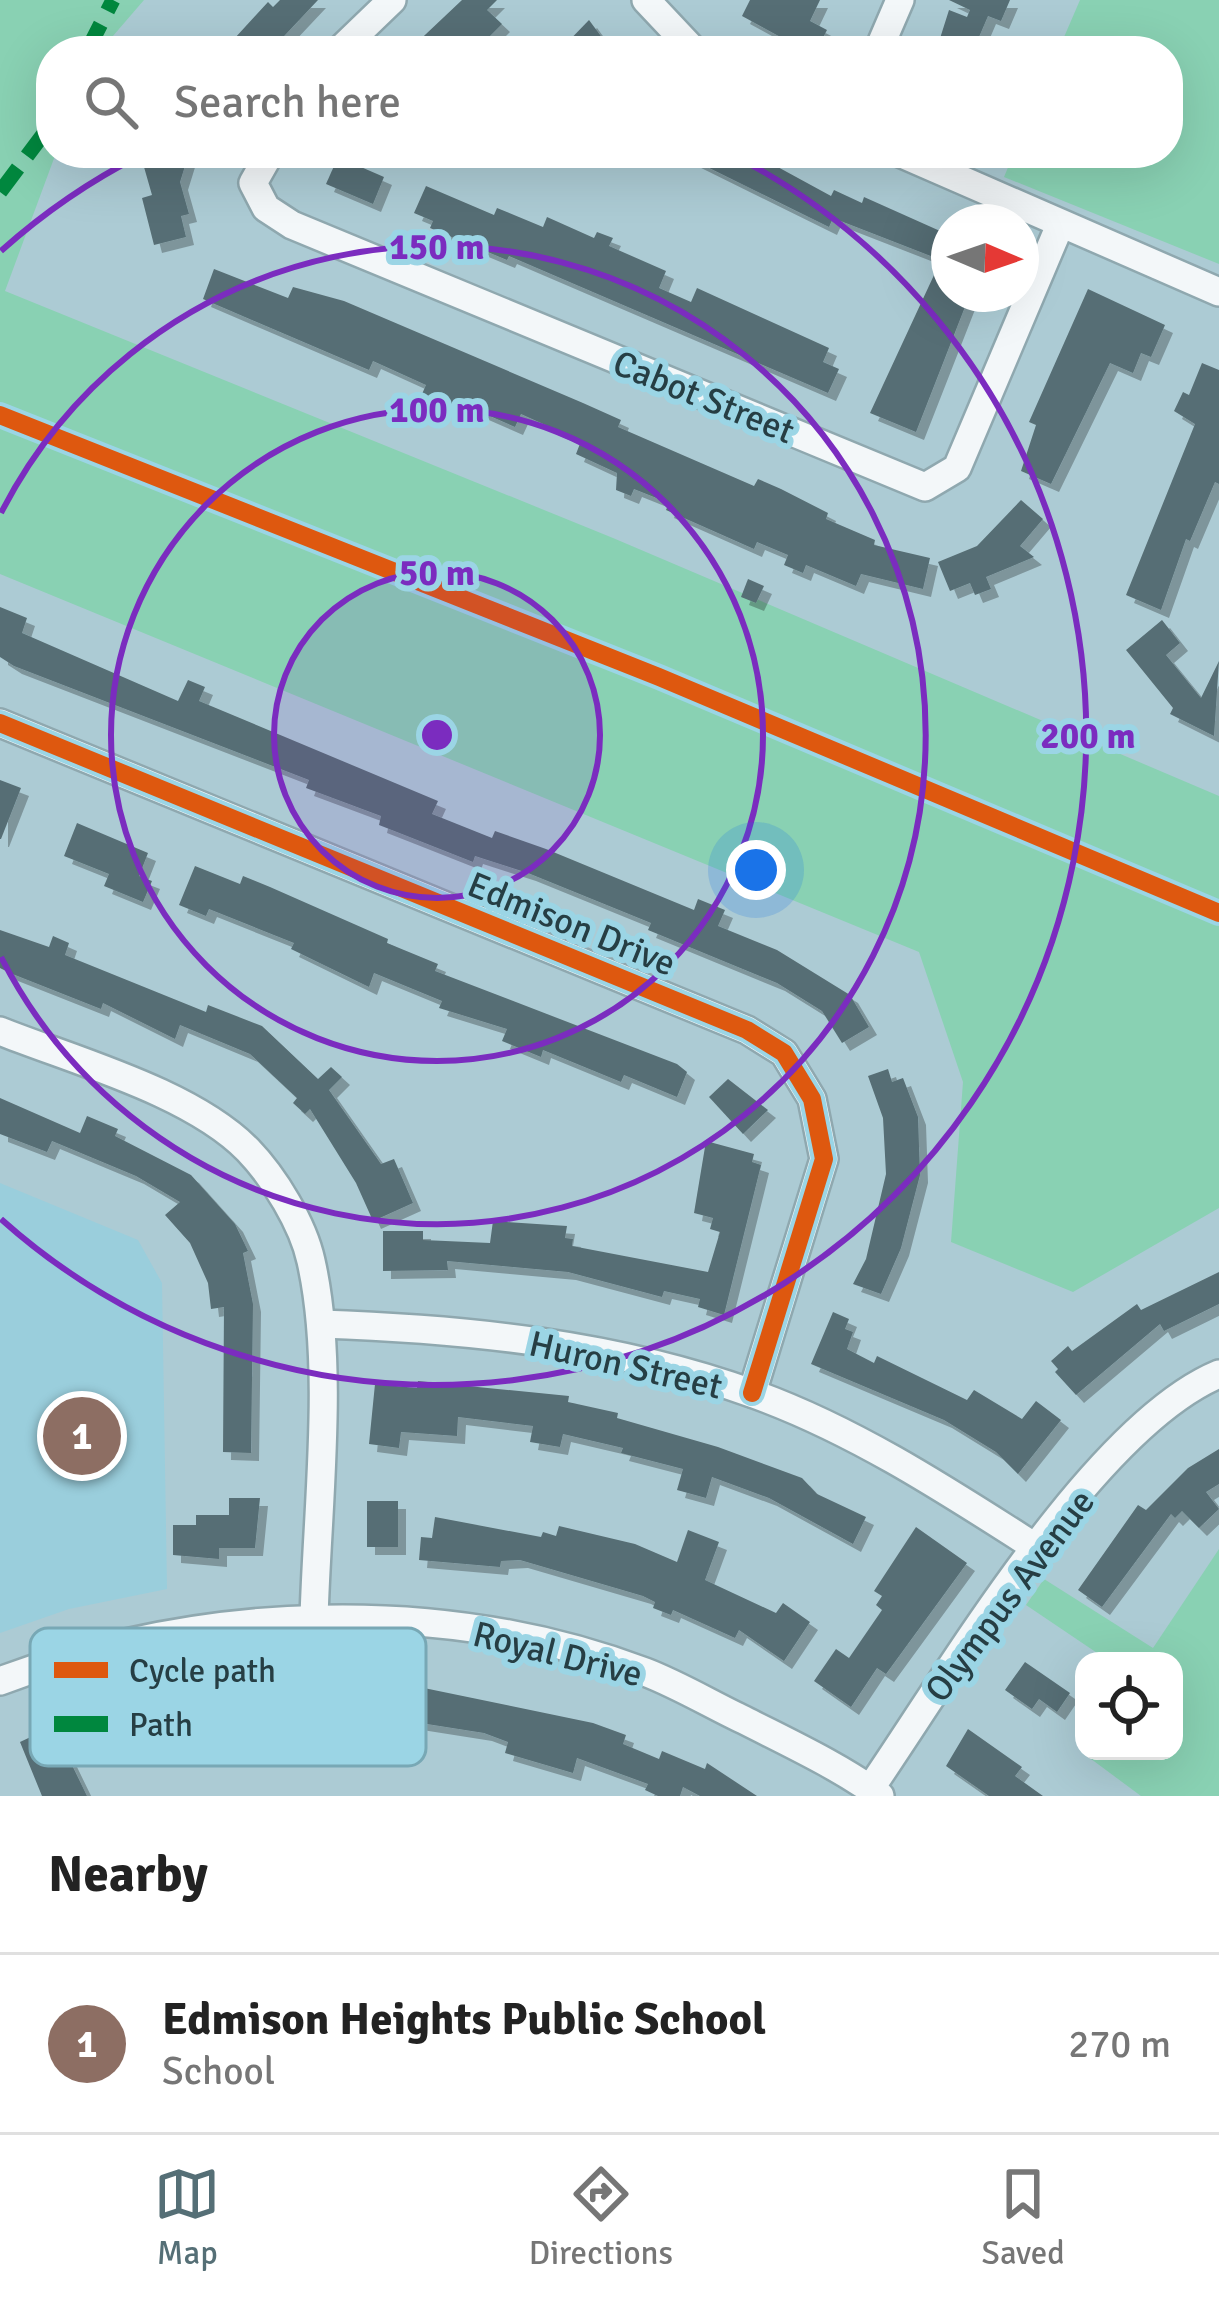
<!DOCTYPE html>
<html lang="en">
<head>
<meta charset="utf-8">
<style>
	body { margin:0; font-family:Signika,sans-serif; background:#f6f6f6; color:#222 }
	.controls { position:absolute; right:36px; bottom:36px; display:grid; overflow:hidden; border-radius:24px; box-shadow:0 12px 48px #0002 }
	.controls button { width:108px; height:108px; display:grid; place-items:center; padding:0; border:0; border-bottom:3px solid #e0e0e0; background:#fff; color:#222; font:60px sans-serif }
	.compass { position:absolute; left:931px; top:204px; width:108px; height:108px; border-radius:50%; background:#fff; box-shadow:0 12px 48px #0002; rotate:92deg }
	.you { position:absolute; left:756px; top:870px; width:42px; height:42px; margin:-30px; border:9px solid #fff; border-radius:50%; background:#1a73e8; box-shadow:0 0 0 18px #1a73e833 }
	.badge { display:grid; place-items:center; width:78px; height:78px; border-radius:50%; background:#556f76; color:#fff; font-size:39px; font-weight:700 }
	.pin { position:absolute; translate:-50% -50%; border:6px solid #fff; box-shadow:0 3px 12px #0006 }
	.list { margin:0; padding:0; list-style:none }
	h2 { display:flex; justify-content:space-between; align-items:center; height:156px; margin:0; padding:0 48px; font-size:51px }
	h2 small { font-size:39px; font-weight:400; color:#767676 }
	.list li { display:grid; grid-template-columns:78px 1fr auto; gap:36px; align-items:center; box-sizing:border-box; height:180px; padding:0 48px; border-top:3px solid #e0e0e0 }
	.list b { display:block; font-size:45px; white-space:nowrap }
	.list p { margin:0; font-size:39px; white-space:nowrap; color:#767676 }
	.list em { font-size:39px; font-style:normal; color:#767676 }
	.icon { flex:none; width:66px; height:66px; fill:none; stroke:currentColor; stroke-width:2; stroke-linecap:round; stroke-linejoin:round }
	.map { position:relative; flex:none; width:1219px; height:1796px; overflow:hidden }
	.search { position:absolute; background:#fff; box-shadow:0 12px 48px #0002; left:36px; right:36px; top:36px; height:132px; display:flex; align-items:center; gap:30px; box-sizing:border-box; padding:0 42px; border-radius:48px; color:#767676; font-size:45px }
	.sheet { height:336px; background:#fff }
	nav { display:flex; justify-content:space-around; align-items:center; box-sizing:border-box; height:168px; border-top:3px solid #e0e0e0; background:#fff; font-size:33px; color:#767676 }
	nav a { display:grid; justify-items:center; gap:6px }
	nav .on { color:#556f76 }
	.map>svg:first-child { display:block }
	.built { fill:#9acedc }
	.green { fill:#89d1b3 }
	.building { fill:#576e74; filter:url(#shadow) }
	.lines { fill:none; stroke-linecap:round; stroke-linejoin:round }
	.street-casing { stroke:#8fa8af; stroke-width:32 }
	.street { stroke:#f3f7f9; stroke-width:27 }
	.quiet { stroke:#00873e; stroke-width:15; stroke-dasharray:30 15; stroke-linecap:butt }
	.cycleway-casing { stroke:#9bd5e5; stroke-width:26 }
	.cycleway { stroke:#de580f; stroke-width:18 }
	.ring { fill:none; stroke:#7b2cbf; stroke-width:6 }
	.labels { text-anchor:middle; stroke-width:12; stroke-linejoin:round; paint-order:stroke }
	.street-label { font-size:36px; fill:#263e44; stroke:#9bd5e5 }
	.key { fill:#9bd5e5; stroke:#78a8b5; stroke-width:3 }
	.key-label { font-size:33px; fill:#263e44 }
	.centre { fill:#7b2cbf; stroke:#9bd5e5; stroke-width:6 }
	.ring-label { font-size:36px; text-anchor:middle; font-weight:bold; fill:#7b2cbf; stroke:#9bd5e5; stroke-width:12; stroke-linejoin:round; paint-order:stroke }
</style>
</head>
<body>
<div class="map">
<svg width="1219" height="1796" viewBox="0 0 1219 1796">
	<defs>
		<filter id="shadow"><feDropShadow dx="8" dy="8" stdDeviation="0" flood-color="#0004"/></filter>
	</defs>
	<rect width="100%" height="100%" fill="#accbd4"/>
	<path class="built" d="M0,1183L138,1240L162,1283L167,1589L69,1609L0,1633Z"/>
	<g class="green">
		<path d="M0,0H144L100,51H51V153H56L5,291L613,538L1219,796V1208L1073,1292L951,1242L963,1082L919,952L0,574Z"/>
		<path d="M1080,0H1219V264L1004,177L1014,153H1168V51H1058Z"/>
		<path d="M1219,1549V1796H1141L1083,1753L1174,1751V1661H1109L1026,1605L1044,1579L1153,1648Z"/>
	</g>
	<g class="building">
		<path d="M280,0H318L270,51H223L268,2L273,7Z"/>
		<path d="M462,0H497L487,10L502,24L475,51H408Z"/>
		<path d="M750,0H820L810,21L827,30L816,51H806L742,16Z"/>
		<path d="M949,0H1010L1001,21L988,16L973,51H936L949,10L967,17L970,10Z"/>
		<path d="M589,20L612,51H559Z"/>
		<path d="M140,153H189L180,182L189,214L181,216L186,237L154,245L142,198L152,195Z"/>
		<path d="M679,153H752L831,196L834,190L862,203L864,197L949,235V294H970L916,432L870,413L941,260L833,218L829,227Z"/>
		<path d="M338,157L384,177L373,204L326,184Z"/>
		<path d="M426,186L494,215L497,208L543,227L547,217L594,238L597,232L613,238L609,246L666,271L659,288L691,302L697,288L829,348L823,362L839,369L828,393L509,256L507,260L430,228L433,221L414,213Z"/>
		<path d="M214,269L288,298L293,287L344,301L583,403L621,420L618,427L754,486L758,479L781,489L828,513L826,519L875,540L874,545L930,558L923,589L861,574L856,586L806,565L803,573L784,565L788,555L757,542L754,549L666,510L669,503L634,489L631,496L616,490L617,473L576,454L581,441L521,414L515,427L467,406L464,412L422,394L426,385L373,361L369,370L203,299Z"/>
		<path d="M1088,289L1165,325L1151,357L1141,353L1133,373L1110,363L1051,484L1021,471L1036,425L1029,422Z"/>
		<path d="M1202,363L1219,370V484L1215,482L1190,541L1186,539L1161,610L1126,595L1195,424L1174,411L1183,392L1189,395Z"/>
		<path d="M1021,500L1043,519L1020,546L1034,557L986,577L991,589L975,595L970,583L950,591L938,562L977,546Z"/>
		<path d="M748,579L764,586L756,603L741,597Z"/>
		<path d="M0,607L27,618L22,633L178,701L188,680L205,687L199,701L438,801L432,814L492,838L495,831L546,849L694,910L698,899L725,910L718,926L777,950L850,995L869,1027L842,1043L822,1011L777,983L648,930L651,923L528,873L475,856L473,862L402,834L379,825L381,816L306,788L309,780L14,666L0,657Z"/>
		<path d="M1162,620L1180,643L1166,655L1201,698L1219,661L1214,736L1170,714L1173,708L1126,650Z"/>
		<path d="M0,780L21,788L1,839H0Z"/>
		<path d="M77,823L148,853L139,876L152,881L143,902L104,886L109,874L64,856Z"/>
		<path d="M195,866L240,884L243,876L270,887L388,939L387,943L438,964L435,971L677,1064L687,1072L677,1097L624,1075L621,1082L543,1050L541,1057L502,1041L507,1029L439,1008L442,1001L374,973L369,987L291,949L294,943L209,909L206,916L179,905Z"/>
		<path d="M0,930L49,947L53,936L69,943L65,955L206,1012L208,1005L262,1026L318,1079L331,1067L342,1077L329,1090L381,1164L394,1159L413,1203L373,1221L356,1183L310,1109L305,1114L293,1103L297,1098L250,1054L180,1025L175,1039L103,1003L101,1009L10,973L0,968Z"/>
		<path d="M888,1069L892,1082L903,1078L918,1117L920,1175L901,1248L881,1294L853,1284L866,1259L886,1174L883,1118L868,1076Z"/>
		<path d="M728,1079L768,1110L743,1134L709,1097Z"/>
		<path d="M0,1098L80,1133L87,1116L118,1129L115,1136L191,1175L235,1224L248,1251L243,1253L253,1304L251,1453L223,1452L224,1307L211,1309L208,1283L190,1243L165,1215L180,1202L136,1176L52,1141L47,1152L0,1134Z"/>
		<path d="M706,1141L754,1154L752,1162L761,1165L724,1315L698,1307L700,1299L664,1291L662,1297L568,1272L447,1261L448,1270L383,1271V1231H423V1240L490,1243L493,1221L567,1226L565,1238L573,1239L572,1246L708,1272L720,1232L710,1229L713,1218L694,1213Z"/>
		<path d="M1219,1272V1304L1164,1331L1160,1324L1076,1395L1055,1372L1058,1369L1051,1361L1068,1346L1072,1351L1137,1304L1141,1310Z"/>
		<path d="M833,1312L849,1319L845,1329L853,1332L847,1349L874,1363L877,1356L967,1400L974,1390L1022,1419L1036,1401L1061,1420L1018,1474L996,1452L944,1420L811,1364Z"/>
		<path d="M418,1381L569,1396L568,1402L618,1413L617,1418L718,1447L802,1478L817,1494L866,1517L853,1544L769,1498L712,1477L706,1498L677,1490L683,1469L621,1453L623,1448L563,1434L560,1447L530,1442L533,1426L458,1417L457,1436L401,1432L399,1448L369,1444L375,1384L417,1388Z"/>
		<path d="M1219,1449V1484L1206,1492L1219,1509L1199,1528L1182,1511L1175,1518L1171,1514L1102,1607L1078,1590L1138,1505L1146,1510L1188,1468Z"/>
		<path d="M229,1498H260L255,1548H219V1559L173,1555V1525H196V1515H229Z"/>
		<rect x="367" y="1501" width="31" height="46"/>
		<path d="M435,1517L541,1537L543,1532L556,1536L559,1526L635,1544L677,1562L688,1530L719,1542L705,1580L776,1613L783,1603L810,1622L784,1661L739,1630L735,1638L673,1610L671,1615L653,1608L655,1602L643,1596L520,1560L501,1561L500,1567L419,1560L421,1537L432,1538Z"/>
		<path d="M916,1527L967,1563L886,1674L877,1668L851,1707L814,1681L836,1649L849,1658L882,1610L876,1605L882,1596L874,1591Z"/>
		<path d="M1025,1662L1070,1693L1057,1712L1039,1699L1032,1709L1005,1690Z"/>
		<path d="M390,1681L593,1723L626,1735L623,1744L659,1759L662,1751L705,1769L707,1763L757,1796H700L683,1787L680,1796H658L645,1790L648,1784L577,1758L573,1773L505,1753L508,1742L484,1733L370,1715L327,1714V1727L264,1728L265,1739L245,1741L243,1726L163,1741L165,1748L124,1759L119,1739L129,1736L122,1712L174,1699L173,1694Z"/>
		<path d="M71,1718L86,1751L69,1759L87,1796H42L20,1742Z"/>
		<path d="M968,1729L1022,1767L1015,1776L1043,1796H989L946,1766Z"/>
	</g>
	<g class="lines">
		<g class="street-casing">
			<g id="street">
				<path d="M646,0L694,51"/>
				<path d="M339,51L392,0"/>
				<path d="M878,51L900,0"/>
				<path d="M270,153L253,183L266,208L292,225L925,487L957,468L1060,225"/>
				<path d="M900,153L1219,292"/>
				<path d="M0,723L747,1030L784,1053L812,1099L824,1159L752,1393"/>
				<path d="M0,1031C75,1061 191,1092 248,1150C274,1177 303,1224 311,1261C335,1367 317,1508 314,1618"/>
				<path d="M321,1324C467,1329 616,1344 754,1394C854,1430 946,1490 1035,1547"/>
				<path d="M0,1681C202,1605 440,1595 645,1672C679,1685 712,1705 744,1720C789,1743 839,1766 880,1796"/>
				<path d="M870,1789C949,1674 1094,1426 1219,1374"/>
			</g>
		</g>
		<use href="#street" class="street"/>
		<g class="quiet">
			<path d="M87,51L113,0"/>
			<path d="M0,192L51,124"/>
		</g>
		<g class="cycleway-casing">
			<g id="cycleway">
				<path d="M0,415L659,677L1219,913"/>
				<path d="M0,723L747,1030L784,1053L812,1099L824,1159L752,1393"/>
			</g>
		</g>
		<use href="#cycleway" class="cycleway"/>
	</g>
	<circle cx="437" cy="735" r="163" fill="#7b2cbf" fill-opacity=".12"/>
	<g class="ring">
		<circle cx="437" cy="735" r="163"/>
		<circle cx="437" cy="735" r="326"/>
		<path d="M1 513A489 489 0 1 1 1 957"/>
		<path d="M1 251A651 651 0 0 1 141 155M733 155A651 651 0 1 1 1 1219"/>
	</g>
	<g class="labels">
		<g class="street-label">
			<text transform="translate(704 396) rotate(22)" y="13">Cabot Street</text>
			<text transform="translate(572 923) rotate(22)" y="13">Edmison Drive</text>
			<text transform="translate(626 1364) rotate(13)" y="13">Huron Street</text>
			<text transform="translate(1009 1595) rotate(-53)" y="13">Olympus Avenue</text>
			<text transform="translate(558 1653) rotate(14)" y="13">Royal Drive</text>
		</g>
	</g>
	<rect x="30" y="1628" width="396" height="138" rx="18" class="key"/>
	<rect x="54" y="1662" width="54" height="16" fill="#de580f"/>
	<rect x="54" y="1716" width="54" height="16" fill="#00873e"/>
	<g class="key-label">
		<text x="129" y="1682">Cycle path</text>
		<text x="129" y="1736">Path</text>
	</g>
	<circle cx="437" cy="735" r="18" class="centre"/>
	<g class="ring-label">
		<text x="437" y="259">150 m</text>
		<text x="437" y="422">100 m</text>
		<text x="437" y="585">50 m</text>
		<text x="1088" y="748">200 m</text>
	</g>
</svg>
<div class="controls">
<button><svg class="icon" aria-label="locate" viewBox="0 0 24 24"><circle cx="12" cy="12" r="6"/><path d="M12 2v4M12 18v4M2 12h4M18 12h4"/></svg></button>
</div>
<svg class="compass" viewBox="-18 -18 36 36"><path d="M0-13l5 13h-10z" fill="#e53935"/><path d="M0 13l5-13h-10z" fill="#767676"/></svg>
<div class="you"></div>
<div class="pin badge" style="left:82px;top:1436px;background:#8d6e63">1</div>
<div class="search"><svg class="icon" aria-label="search" viewBox="0 0 24 24"><circle cx="10" cy="10" r="6"/><path d="M15 15l6 6"/></svg>Search here</div>
</div>
<section class="sheet">
<h2>Nearby<small></small></h2>
<ul class="list">
<li><span class="badge" style="background:#8d6e63">1</span><div><b>Edmison Heights Public School</b><p>School</p></div><em>270 m</em></li>
</ul>
</section>
<nav>
<a class="on"><svg class="icon" aria-label="map" viewBox="0 0 24 24"><path d="M3 6l6-2 6 2 6-2v14l-6 2-6-2-6 2zM9 4v14M15 6v14"/></svg>Map</a>
<a><svg class="icon" aria-label="directions" viewBox="0 0 24 24"><path d="M12 3l9 9-9 9-9-9zM9 14v-3h6M13 9l2 2-2 2"/></svg>Directions</a>
<a><svg class="icon" aria-label="saved" viewBox="0 0 24 24"><path d="M7 4h10v16l-5-4-5 4z"/></svg>Saved</a>
</nav>
</body>
</html>
